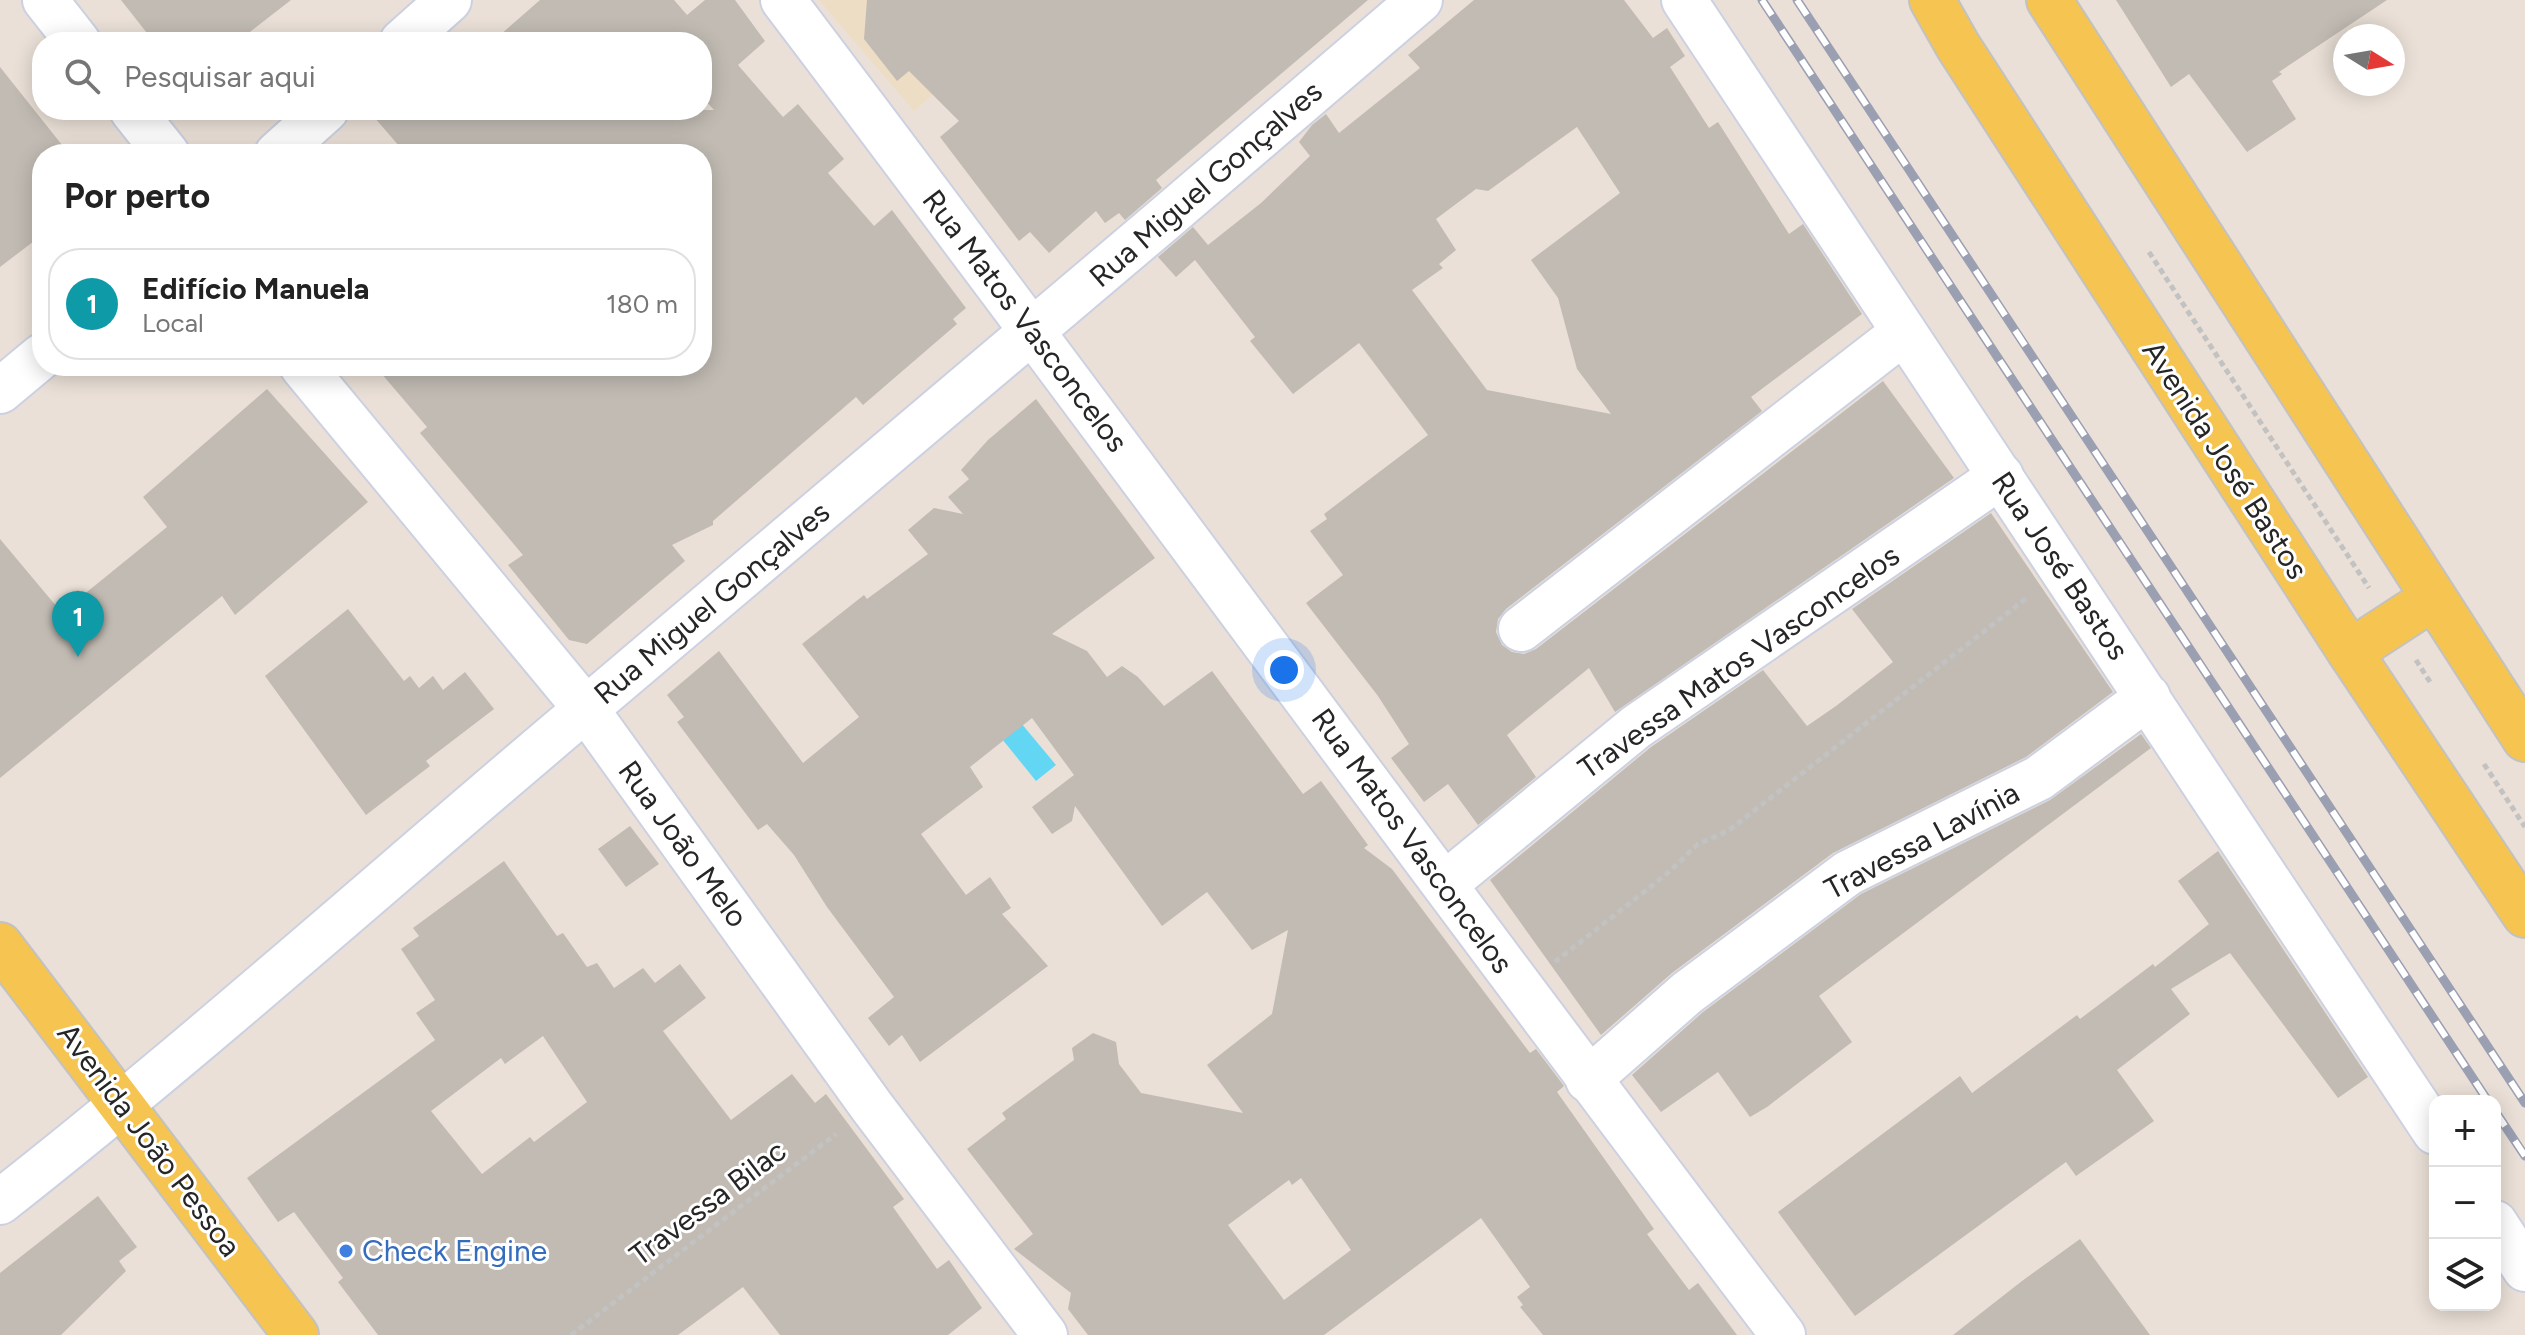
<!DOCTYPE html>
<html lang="pt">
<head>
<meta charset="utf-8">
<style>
	body { margin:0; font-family:Figtree,sans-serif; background:#f6f6f6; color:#222 }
	.controls { position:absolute; right:24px; bottom:24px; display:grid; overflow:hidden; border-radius:16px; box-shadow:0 4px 20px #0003 }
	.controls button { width:72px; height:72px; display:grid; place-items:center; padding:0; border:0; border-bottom:2px solid #e0e0e0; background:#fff; color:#222; font:40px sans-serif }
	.compass { position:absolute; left:2333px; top:24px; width:72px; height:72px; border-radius:50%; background:#fff; box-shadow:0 4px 20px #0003; rotate:101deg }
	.you { position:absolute; left:1284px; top:670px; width:28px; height:28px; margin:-20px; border:6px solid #fff; border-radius:50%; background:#1a73e8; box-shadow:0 0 0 12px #1a73e833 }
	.badge { display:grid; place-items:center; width:52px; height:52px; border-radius:50%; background:#0f766e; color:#fff; font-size:26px; font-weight:700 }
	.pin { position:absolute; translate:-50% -66px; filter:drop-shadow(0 2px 4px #0008) }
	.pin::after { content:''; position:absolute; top:42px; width:28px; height:24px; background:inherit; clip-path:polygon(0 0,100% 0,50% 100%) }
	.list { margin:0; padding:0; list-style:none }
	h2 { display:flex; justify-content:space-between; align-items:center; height:104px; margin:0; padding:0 32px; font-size:34px }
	h2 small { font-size:26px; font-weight:400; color:#767676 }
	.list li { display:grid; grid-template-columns:52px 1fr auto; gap:24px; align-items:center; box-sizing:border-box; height:112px; margin:0 16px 16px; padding:0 16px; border:2px solid #e0e0e0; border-radius:32px }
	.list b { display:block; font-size:30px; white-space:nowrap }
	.list p { margin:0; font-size:26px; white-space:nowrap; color:#767676 }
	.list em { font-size:26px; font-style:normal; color:#767676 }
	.icon { flex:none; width:44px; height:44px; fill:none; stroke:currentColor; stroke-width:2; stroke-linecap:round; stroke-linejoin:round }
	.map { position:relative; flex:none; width:2525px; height:1335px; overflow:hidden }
	.search { position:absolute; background:#fff; box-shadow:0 4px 20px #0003; left:32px; top:32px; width:680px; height:88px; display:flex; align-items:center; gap:20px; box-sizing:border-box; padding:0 28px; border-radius:32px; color:#767676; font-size:30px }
	.panel { position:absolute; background:#fff; box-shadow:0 4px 20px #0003; left:32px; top:144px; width:680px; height:232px; border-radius:32px }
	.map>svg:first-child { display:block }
	.education { fill:#edddc4 }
	.water { fill:#63d6f3 }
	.building { fill:#c1bbb3; fill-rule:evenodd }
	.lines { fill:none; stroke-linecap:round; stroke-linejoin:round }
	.minor-casing { stroke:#ccd1e1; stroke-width:48 }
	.major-casing { stroke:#c2c2c2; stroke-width:48 }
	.path { stroke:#c2c2c2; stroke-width:5; stroke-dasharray:6 4; stroke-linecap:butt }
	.minor { stroke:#fff; stroke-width:44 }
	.major { stroke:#f6c450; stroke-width:44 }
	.rail-casing { stroke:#9a9fb2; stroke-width:9 }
	.rail { stroke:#fff; stroke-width:6; stroke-dasharray:18; stroke-linecap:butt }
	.shop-dot { fill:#3f7fe0; stroke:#fff; stroke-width:3 }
	.labels { text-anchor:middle; stroke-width:6; stroke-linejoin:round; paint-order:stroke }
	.street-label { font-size:30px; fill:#262626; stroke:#fff }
	.shop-label { font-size:30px; fill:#366cbe; stroke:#fff; text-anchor:start }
</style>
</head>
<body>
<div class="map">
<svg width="2525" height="1335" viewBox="0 0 2525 1335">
	<rect width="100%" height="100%" fill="#eae0d7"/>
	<path class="education" d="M819,0H1043L914,111Z"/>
	<path class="water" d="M1021,723L1056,765L1036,781L1002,739Z"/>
	<g class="building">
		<path d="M121,0H291L237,42H154Z"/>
		<path d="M540,0H674L687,15L705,0H735L765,41L738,65L783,117L798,104L844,159L828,173L874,226L892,210L966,308L953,319L957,324L863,405L856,397L713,521V525L672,545L685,561L587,644L569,640L508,565L523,555L420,433L427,427L375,366H702V154H406L368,110H714L702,97V42H492Z"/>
		<path d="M867,0H1368L1156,180L1162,188L1125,220L1119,213L1105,223L1096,211L1049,253L1030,232L1019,241L940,137L959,121L909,71L897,81L864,39Z"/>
		<path d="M1474,0H1624L1653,38L1667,28L1685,56L1670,67L1709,128L1718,122L1789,234L1803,224L1862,314L1751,397L1762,411L1506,609L1498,619L1496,632L1502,645L1512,652L1524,654L1536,649L1883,381L1954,478L1615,712L1589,668L1507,735L1536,777L1478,825L1448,784L1424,802L1391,758L1409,744L1378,696L1306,603L1343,575L1310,531L1327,519L1324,514L1428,435L1359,343L1293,394L1250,341L1255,337L1195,260L1176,277L1158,257L1193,227L1208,245L1261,203L1310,156L1299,142L1312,125L1326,114L1339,133L1420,68L1408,55ZM1577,127L1620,193L1531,260L1558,298L1577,369L1611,414L1487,390L1412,290L1443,268L1439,264L1456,250L1436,219L1476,189L1488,191Z"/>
		<path d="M2116,0H2387L2279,72L2282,74L2272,81L2296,119L2247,152L2189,74L2171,87Z"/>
		<path d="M0,67L66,150L60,154H42V235L0,267Z"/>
		<path d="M267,389L368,502L235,615L222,596L0,778V539L57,607L78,590L82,596L167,527L143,497Z"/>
		<path d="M1036,399L1155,558L1052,634L1087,651L1107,677L1122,666L1138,677L1164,706L1212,671L1303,794L1321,781L1368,845L1364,848L1392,869L1530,1053L1536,1049L1564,1086L1557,1092L1654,1229L1647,1234L1689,1290L1698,1283L1737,1335H1543L1520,1307L1523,1305L1517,1297L1530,1287L1481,1218L1324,1335H1088L1068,1309L1071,1293L1014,1249L1033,1234L967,1149L1006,1119L1002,1113L1074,1060L1072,1048L1093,1033L1116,1042L1119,1064L1141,1093L1243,1113L1207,1065L1272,1014L1288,930L1252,950L1207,892L1162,926L1075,806L1072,821L1052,834L1032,807L1074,775L1032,718L970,767L983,787L921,834L966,895L990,877L1011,908L1002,914L1048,966L920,1062L902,1035L889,1046L868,1018L894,997L827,907L794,855L767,824L758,830L677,722L684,717L667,695L719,651L803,763L859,717L802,644L864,595L867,599L928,554L908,530L934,508L963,514L948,497L969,479L961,470L988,440ZM1301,1178L1351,1250L1284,1300L1228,1225L1289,1180L1292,1185Z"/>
		<path d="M1991,513L2113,692L2026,757L1833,853L1672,973L1601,1035L1490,880L1651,747L1763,670L1807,726L1836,706L1893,662L1852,609Z"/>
		<path d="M348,609L404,681L410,676L419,688L433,676L443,690L465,672L494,709L426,761L430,766L366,815L265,676Z"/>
		<path d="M2141,734L2151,748L1819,996L1852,1042L1767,1107L1750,1117L1718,1072L1661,1112L1632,1075L1703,1012L1861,894L2050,800Z"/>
		<path d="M630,826L659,864L626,887L598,849Z"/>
		<path d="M2218,851L2368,1077L2338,1098L2230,953L2171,989L2190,1014L2117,1070L2154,1121L2076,1176L2066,1162L1855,1316L1778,1212L1960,1076L1972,1093L2077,1015L2080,1019L2153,964L2155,967L2209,924L2178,881Z"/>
		<path d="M504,861L557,936L563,933L587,967L597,963L614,988L643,968L655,983L680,964L706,998L663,1031L731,1120L792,1074L815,1103L826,1094L904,1199L893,1207L937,1269L949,1260L982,1308L948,1335H780L743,1287L678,1335H378L338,1282L343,1278L294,1212L278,1222L247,1178L435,1040L416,1013L435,1000L401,949L419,936L413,928ZM543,1036L587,1102L534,1142L530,1137L482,1174L431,1111L501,1058L505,1064Z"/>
		<path d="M98,1196L137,1247L119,1261L126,1271L61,1335H0V1273Z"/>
		<path d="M2080,1239L2150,1335H1953L2022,1281Z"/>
	</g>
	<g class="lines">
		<g class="minor-casing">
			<g id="minor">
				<path d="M45,0L78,42"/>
				<path d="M783,0C1119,443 1446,893 1783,1335"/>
				<path d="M1684,0L2435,1132"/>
				<path d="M402,42L449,0"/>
				<path d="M132,110L167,154"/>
				<path d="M277,154L326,110"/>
				<path d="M302,366L586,709L872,1107L1045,1335"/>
				<path d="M0,391L42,356"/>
				<path d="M1521,629L1904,332"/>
				<path d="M1445,884L1636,727L2001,476"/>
				<path d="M1588,1080L1687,993L1848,873L2039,778L2148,697"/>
				<path d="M0,1202C201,1044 391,873 587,708C865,473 1144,238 1420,0"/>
				<path d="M2495,1223L2525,1269"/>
			</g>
		</g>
		<g class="major-casing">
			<g id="major">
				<path d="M1932,0L1958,46L2350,652L2525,915"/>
				<path d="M2049,0L2525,739"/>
				<path d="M2350,652L2433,598"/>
				<path d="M0,945L296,1335"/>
			</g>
		</g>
		<g class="path">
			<path d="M2149,252L2369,588"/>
			<path d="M2416,660L2430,682"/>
			<path d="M2484,764L2525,827"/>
			<path d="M1555,962L1668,873L1698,844L1728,831L2028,597"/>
			<path d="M571,1335L836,1134"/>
		</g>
		<use href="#minor" class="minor"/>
		<use href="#major" class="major"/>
		<g class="rail-casing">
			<g id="rail">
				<path d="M1762,0L2488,1101"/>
				<path d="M1797,0L2525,1103"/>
				<path d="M2495,1111L2525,1156"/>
			</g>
		</g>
		<use href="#rail" class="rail"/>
	</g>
	<circle class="shop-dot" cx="346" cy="1251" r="8"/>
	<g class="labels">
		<g class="street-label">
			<text transform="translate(1206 184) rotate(-41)" y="10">Rua Miguel Gonçalves</text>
			<text transform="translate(1025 321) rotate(53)" y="10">Rua Matos Vasconcelos</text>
			<text transform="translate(2225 460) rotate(57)" y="10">Avenida José Bastos</text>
			<text transform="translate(2060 566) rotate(56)" y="10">Rua José Bastos</text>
			<text transform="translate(712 603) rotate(-40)" y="10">Rua Miguel Gonçalves</text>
			<text transform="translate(1739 662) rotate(-35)" y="10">Travessa Matos Vasconcelos</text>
			<text transform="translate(1412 841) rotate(54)" y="10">Rua Matos Vasconcelos</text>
			<text transform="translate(1922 841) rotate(-28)" y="10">Travessa Lavínia</text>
			<text transform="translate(683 844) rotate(54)" y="10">Rua João Melo</text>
			<text transform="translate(149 1140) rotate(53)" y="10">Avenida João Pessoa</text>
			<text transform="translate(708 1203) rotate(-37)" y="10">Travessa Bilac</text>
		</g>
		<g class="shop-label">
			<text x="362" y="1261">Check Engine</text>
		</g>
	</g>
</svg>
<div class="controls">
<button>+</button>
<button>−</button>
<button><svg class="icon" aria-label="layers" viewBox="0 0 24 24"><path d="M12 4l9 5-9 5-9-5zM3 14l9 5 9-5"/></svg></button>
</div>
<svg class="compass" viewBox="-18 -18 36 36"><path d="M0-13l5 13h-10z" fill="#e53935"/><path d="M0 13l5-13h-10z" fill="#767676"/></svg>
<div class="you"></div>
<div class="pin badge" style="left:78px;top:657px;background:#0f9aa8">1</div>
<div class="search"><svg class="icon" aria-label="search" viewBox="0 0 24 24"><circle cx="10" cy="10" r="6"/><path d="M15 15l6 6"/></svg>Pesquisar aqui</div>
<section class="panel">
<h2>Por perto<small></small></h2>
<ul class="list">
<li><span class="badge" style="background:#0f9aa8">1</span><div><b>Edifício Manuela</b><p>Local</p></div><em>180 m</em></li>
</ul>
</section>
</div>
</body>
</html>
